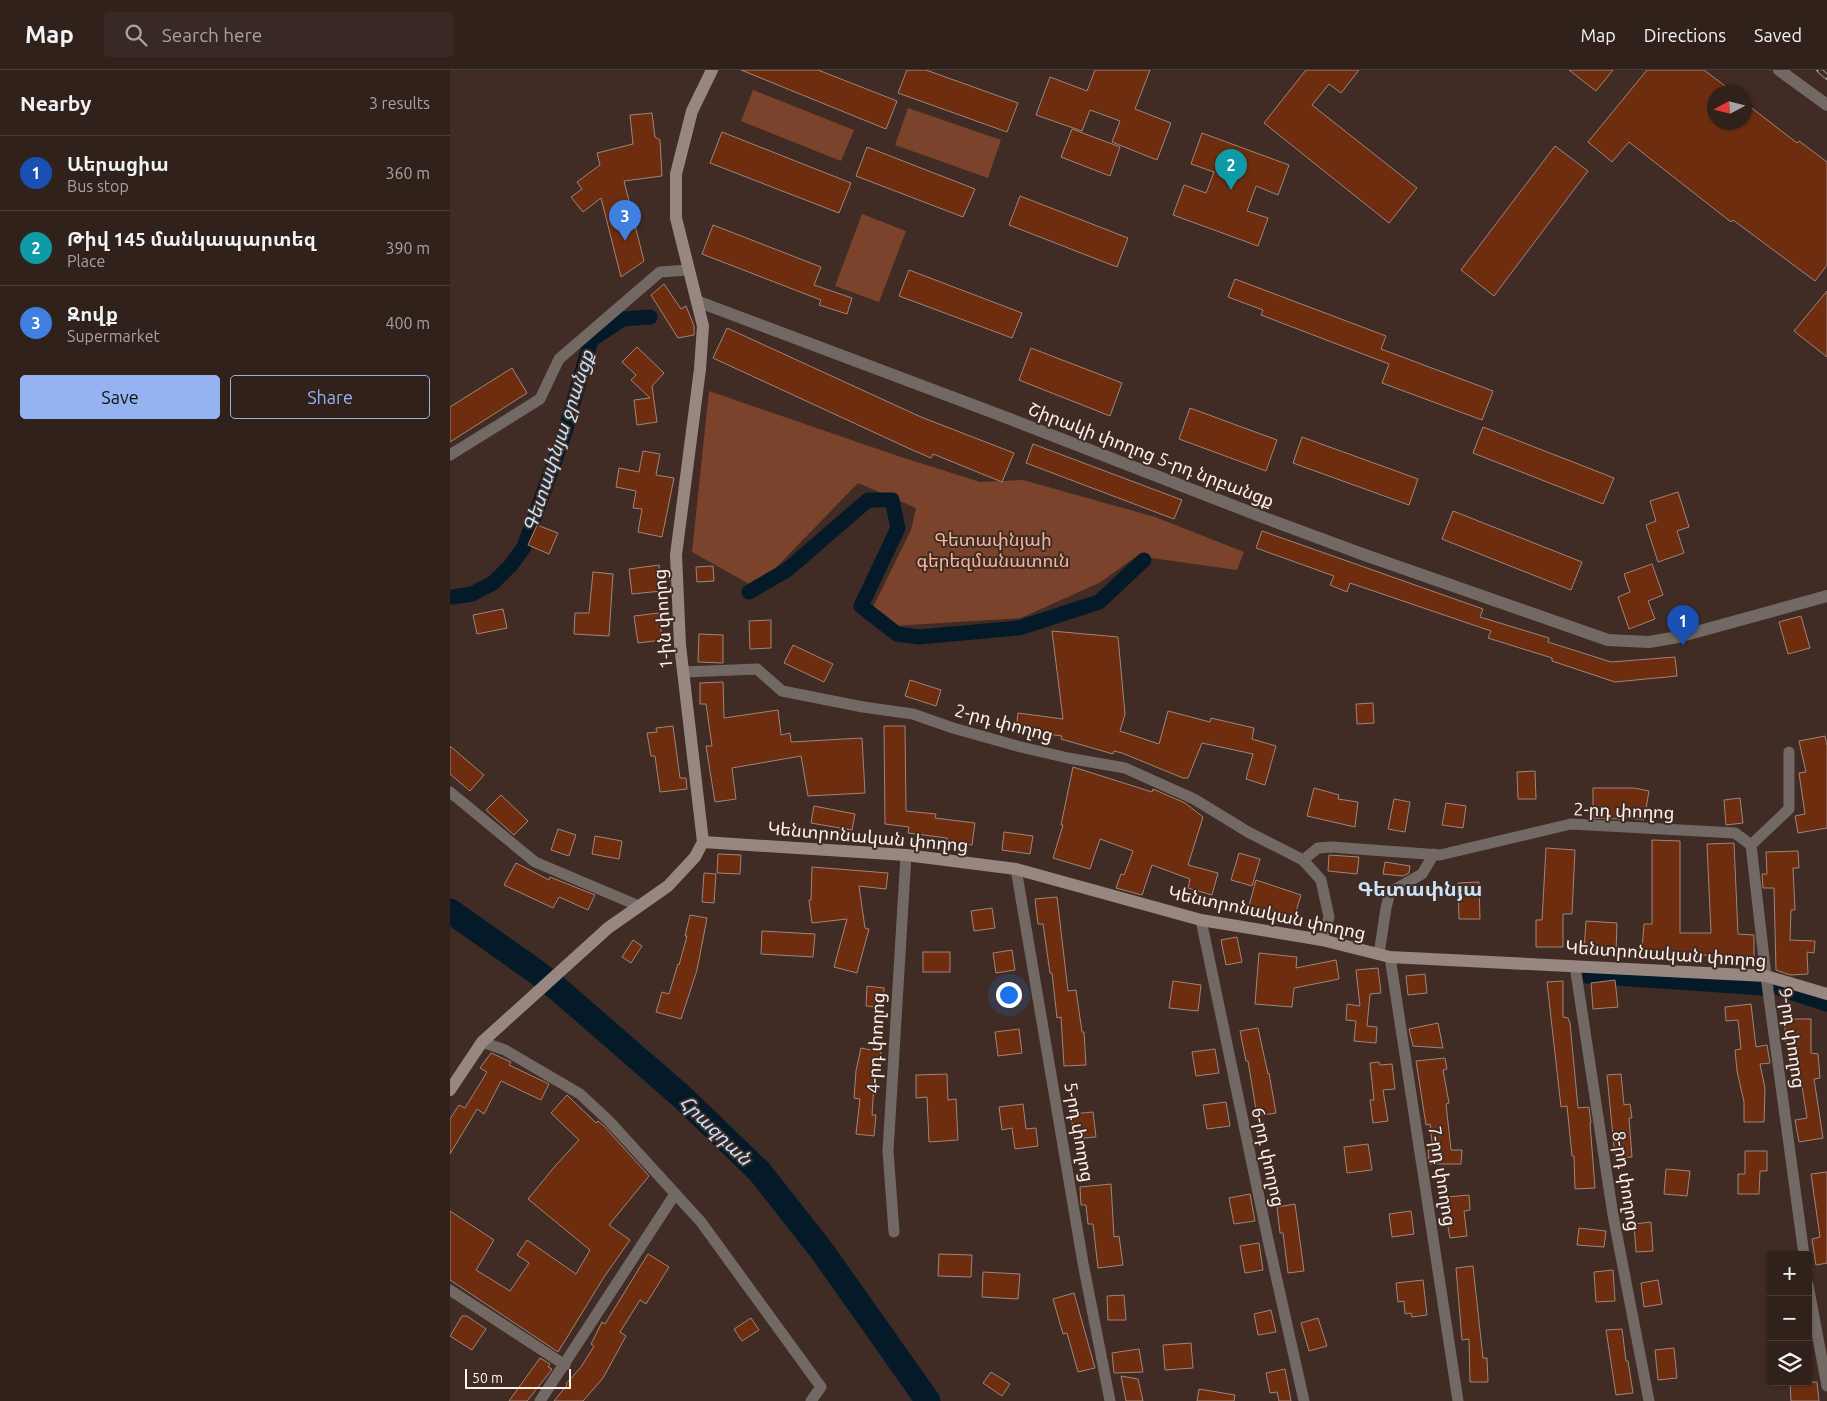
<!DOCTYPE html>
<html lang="en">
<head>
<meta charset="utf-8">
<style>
	body { margin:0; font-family:Ubuntu,"Noto Sans Armenian",sans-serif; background:#382924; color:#f1f3f6 }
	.controls { position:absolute; right:15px; bottom:15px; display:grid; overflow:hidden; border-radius:5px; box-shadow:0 1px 4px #0004 }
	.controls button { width:45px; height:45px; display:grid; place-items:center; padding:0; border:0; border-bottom:1px solid #4b3e3a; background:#30211b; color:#f1f3f6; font:25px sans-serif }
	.compass { position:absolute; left:1257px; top:15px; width:45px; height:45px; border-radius:50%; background:#30211b; box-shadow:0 1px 4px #0004; rotate:263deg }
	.scale { position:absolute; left:15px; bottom:12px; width:106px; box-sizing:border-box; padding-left:5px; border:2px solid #fef1eb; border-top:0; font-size:14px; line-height:18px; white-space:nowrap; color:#fef1eb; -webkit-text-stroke:4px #402c24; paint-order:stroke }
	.you { position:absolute; left:558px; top:924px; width:18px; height:18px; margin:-12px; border:4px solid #fff; border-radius:50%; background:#1a73e8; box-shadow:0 0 0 8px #1a73e833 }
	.badge { display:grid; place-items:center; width:32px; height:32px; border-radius:50%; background:#95b2f1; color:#fff; font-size:16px; font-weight:700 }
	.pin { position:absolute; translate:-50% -41px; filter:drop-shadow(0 1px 2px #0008) }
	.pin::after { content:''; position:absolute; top:26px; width:18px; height:15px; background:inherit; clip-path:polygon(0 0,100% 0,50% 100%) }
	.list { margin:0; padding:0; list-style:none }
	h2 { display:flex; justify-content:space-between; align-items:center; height:65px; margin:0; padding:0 20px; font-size:21px }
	h2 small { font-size:16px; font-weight:400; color:#a8a3a3 }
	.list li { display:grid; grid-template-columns:32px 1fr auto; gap:15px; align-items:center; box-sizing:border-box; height:75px; padding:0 20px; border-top:1px solid #4b3e3a }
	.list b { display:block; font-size:19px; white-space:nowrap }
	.list p { margin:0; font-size:16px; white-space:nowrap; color:#a8a3a3 }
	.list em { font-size:16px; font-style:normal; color:#a8a3a3 }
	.actions { display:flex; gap:10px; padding:15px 20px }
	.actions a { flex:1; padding:11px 0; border:1px solid #95b2f1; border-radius:5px; text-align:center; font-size:18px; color:#95b2f1 }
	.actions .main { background:#95b2f1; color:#111 }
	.icon { flex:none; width:28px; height:28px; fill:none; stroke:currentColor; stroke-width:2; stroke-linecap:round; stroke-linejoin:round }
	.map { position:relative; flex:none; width:1377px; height:1331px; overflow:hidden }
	header { display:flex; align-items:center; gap:30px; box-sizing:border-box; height:70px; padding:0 25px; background:#30211b; border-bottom:1px solid #4b3e3a }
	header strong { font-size:24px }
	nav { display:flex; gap:28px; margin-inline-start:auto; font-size:18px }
	.search { width:350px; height:45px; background:#382924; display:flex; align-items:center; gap:12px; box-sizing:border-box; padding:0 18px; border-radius:5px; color:#a8a3a3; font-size:19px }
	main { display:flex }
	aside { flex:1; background:#30211b }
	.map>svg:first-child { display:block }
	.green { fill:#7c432c }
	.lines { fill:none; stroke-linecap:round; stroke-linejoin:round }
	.canal { stroke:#051a29; stroke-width:15 }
	.river { stroke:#051a29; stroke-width:25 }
	.building { fill:#6f2d0f; stroke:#9d857b }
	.minor { stroke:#736964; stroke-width:11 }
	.tertiary { stroke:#736964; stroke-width:12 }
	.secondary { stroke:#988781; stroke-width:12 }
	.rail-casing { stroke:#b8a8a2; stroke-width:5.5 }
	.rail { stroke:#402c24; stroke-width:4; stroke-dasharray:11; stroke-linecap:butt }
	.labels { text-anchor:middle; stroke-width:4; stroke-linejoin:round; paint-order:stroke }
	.street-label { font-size:18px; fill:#fef1eb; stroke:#402c24 }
	.park-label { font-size:18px; fill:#f3b69d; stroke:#402c24 }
	.water-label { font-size:19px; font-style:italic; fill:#c1e3ff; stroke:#402c24 }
	.quarter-label { font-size:20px; font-weight:bold; fill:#c9e3f8; stroke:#402c24 }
</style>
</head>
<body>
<header>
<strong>Map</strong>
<div class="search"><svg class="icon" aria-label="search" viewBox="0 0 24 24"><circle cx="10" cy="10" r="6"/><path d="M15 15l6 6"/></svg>Search here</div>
<nav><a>Map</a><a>Directions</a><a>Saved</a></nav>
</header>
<main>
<aside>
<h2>Nearby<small>3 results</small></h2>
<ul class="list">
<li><span class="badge" style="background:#1a4fb4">1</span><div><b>Աերացիա</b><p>Bus stop</p></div><em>360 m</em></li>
<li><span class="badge" style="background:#0f9aa8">2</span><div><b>Թիվ 145 մանկապարտեզ</b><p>Place</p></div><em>390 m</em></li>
<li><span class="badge" style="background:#3f7fe0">3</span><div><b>Զովք</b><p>Supermarket</p></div><em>400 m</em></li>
</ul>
<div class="actions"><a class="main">Save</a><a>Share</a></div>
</aside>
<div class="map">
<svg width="1377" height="1331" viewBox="0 0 1377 1331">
	<rect width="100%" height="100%" fill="#402c24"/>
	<g class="green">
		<path d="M303,20L404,60L391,91L291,51Z"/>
		<path d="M458,38L551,70L538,108L445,75Z"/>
		<path d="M412,144L456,161L429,232L385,216Z"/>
		<path d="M259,321L448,386L530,412L573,410L705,447L794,482L787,500L687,486L649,513L571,548L443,556L423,537L461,460L466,438L408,413L312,512L303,516L242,482Z"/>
	</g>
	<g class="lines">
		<g class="canal">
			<path d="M299,522L337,500L418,430H442L448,458L411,536L447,564L469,567L569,558L649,532L694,490"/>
			<path d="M3,527L22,524L43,513L61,495L74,477L115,362L141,270L173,249L200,247"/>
			<path d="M1136,906L1314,918"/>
			<path d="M1331,919L1377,934"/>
		</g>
		<path class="river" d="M0,841L88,903L109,920L231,1026L309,1101L372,1181L478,1331"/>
	</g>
	<g class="building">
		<path d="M291,0H368L447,31L436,59Z"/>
		<path d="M457,0H476L568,33L557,62L448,23Z"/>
		<path d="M645,0H700L685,39L721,53L707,90L662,72L670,51L640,40L632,61L586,45L600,7L637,21Z"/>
		<path d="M856,0H909L891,23L879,14L862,35L967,118L939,153L814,53Z"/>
		<path d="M1119,0H1163L1146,21Z"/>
		<path d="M1197,0H1254L1283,22H1264V52H1294V32L1347,73L1349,71L1377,92V195L1365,211L1283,150L1281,152L1179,72L1162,92L1138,72Z"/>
		<path d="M202,43L205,67L210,70L212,106L174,111L194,191L171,207L151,128L133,142L121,127L132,119L127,112L150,95L147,83L183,74L180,45Z"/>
		<path d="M622,59L670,77L660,106L611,87Z"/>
		<path d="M272,62L401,113L389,143L260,93Z"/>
		<path d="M752,63L839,95L828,125L806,116L797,141L818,148L808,176L723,145L734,115L756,123L764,102L741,94Z"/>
		<path d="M1105,76L1138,101L1044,226L1011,200Z"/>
		<path d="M417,77L525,119L513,147L406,106Z"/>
		<path d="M570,126L678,168L667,197L559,155Z"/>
		<path d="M263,155L371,197L364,215L402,228L397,244L369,235L371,230L252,184Z"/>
		<path d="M459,200L572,243L562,268L449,226Z"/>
		<path d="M785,209L936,266L931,279L1043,321L1032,350L932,313L939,294L811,245L813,240L778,227Z"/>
		<path d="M214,214L231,239L236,236L244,256V265L228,268L201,225Z"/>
		<path d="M1377,221V287L1344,261Z"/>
		<path d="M277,258L471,347L564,383L552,412L483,384L481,388L458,378L263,288Z"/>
		<path d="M187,277L214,303L202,316L207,352L187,355L184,330L200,328L181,310L186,305L172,292Z"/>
		<path d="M581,278L672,313L660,346L569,310Z"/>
		<path d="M62,298L77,323L0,372V337Z"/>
		<path d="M740,338L827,370L816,401L729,369Z"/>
		<path d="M1033,357L1164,408L1153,434L1023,383Z"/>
		<path d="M852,367L968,409L959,435L843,393Z"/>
		<path d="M583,374L732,430L724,449L576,393Z"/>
		<path d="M193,381L210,384L206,405L224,408L212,467L188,462L192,439L183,438L186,421L166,417L169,398L189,402Z"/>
		<path d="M1228,422L1239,457L1227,461L1234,483L1208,492L1196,455L1206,451L1200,431Z"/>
		<path d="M1003,441L1132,492L1121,520L992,469Z"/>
		<path d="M87,455L108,463L99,484L78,475Z"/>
		<path d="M812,461L1033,539L1030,547L1099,568L1098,572L1161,592L1225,587L1227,606L1165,612L1102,591V588L1038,568L1041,561L900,513L897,522L880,515L884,506L806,478Z"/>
		<path d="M1202,494L1213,525L1198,531L1205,549L1179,559L1168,527L1180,522L1174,504Z"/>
		<path d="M209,495L212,521L182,524L179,499Z"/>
		<path d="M263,496L264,511L247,512L246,497Z"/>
		<path d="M143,502L163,504L159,566L124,564L125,543H139Z"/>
		<path d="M53,539L57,558L27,564L23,545Z"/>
		<path d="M209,543L212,570L188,573L184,546Z"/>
		<path d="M1351,546L1360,578L1338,584L1329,552Z"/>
		<path d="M321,550V578L300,579L299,551Z"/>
		<path d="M602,561L668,567L675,644L670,661L709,674L718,641L760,652L761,648L804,658L802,669L826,676L815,715L796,709L803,684L752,673L738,708H733L672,683L664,681L663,684L611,669L612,666L566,660L568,643L613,649Z"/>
		<path d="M249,564L273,565V593L248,592Z"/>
		<path d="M343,575L383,594L374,612L334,593Z"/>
		<path d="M460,610L491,620L486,636L455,626Z"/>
		<path d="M273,612L274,648L328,640L331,665L340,663L341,672L412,668L415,723L358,726L351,686L282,698L286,729L265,732L256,676H262L256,634H250V613Z"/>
		<path d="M923,633L924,653L907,654L906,634Z"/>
		<path d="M223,656L230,708H236L237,719L210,722L205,686H201L197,663L207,662L206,658Z"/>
		<path d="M434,656H455L456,741L486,744L485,748L525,753L522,775L497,772V768L458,763L459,757L435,754Z"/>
		<path d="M1375,666L1377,676V758L1348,763L1345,746L1355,744L1349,703L1356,702L1349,671Z"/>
		<path d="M0,676L34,705L20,721L0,704Z"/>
		<path d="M623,697L702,722L703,719L735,733L753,747L738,795L768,803L762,825L738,818L740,809L702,795L692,825L666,818L671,804L674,805L683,781L650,769L640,799L603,788L613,755H611Z"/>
		<path d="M1085,701L1086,729H1068L1067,702Z"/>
		<path d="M864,718L889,725L888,729L908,732L905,757L857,746Z"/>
		<path d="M1143,718H1184L1199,721L1194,750L1171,747V749L1143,748Z"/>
		<path d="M51,725L78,751L64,765L36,740Z"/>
		<path d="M1290,728L1293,753L1276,755L1274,730Z"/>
		<path d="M944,729L960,732L955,762L938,759Z"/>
		<path d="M996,733L1016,736L1013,758L992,755Z"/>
		<path d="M364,736L405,744L402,760L361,753Z"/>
		<path d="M108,759L126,765L119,786L101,780Z"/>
		<path d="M554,762L583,766L580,784L552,780Z"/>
		<path d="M145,766L172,771L169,789L142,784Z"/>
		<path d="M1202,770L1230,771V863H1261L1257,774L1284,773L1288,864L1304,865V889L1260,887V885L1233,886V883L1192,880L1194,854H1202Z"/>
		<path d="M1096,778L1125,780L1122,844H1113V877H1086V850H1092Z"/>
		<path d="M1348,781L1349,798H1343L1345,840H1341L1340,870L1365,871L1364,883L1357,882L1358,904L1340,905L1326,900L1324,818H1313L1312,804H1317L1316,782Z"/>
		<path d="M789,783L810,789L802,816L781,810Z"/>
		<path d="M268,784L291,785L290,804L267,803Z"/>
		<path d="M879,785L909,787L907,804L878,801Z"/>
		<path d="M935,792L960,796L959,803L953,806L933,804Z"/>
		<path d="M66,793L99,810L100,807L145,825L138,840L109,827L103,838L54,815Z"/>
		<path d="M362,797L438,803L436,819L409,816L415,858L419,859L407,903L384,897L397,849L362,853L359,830H361Z"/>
		<path d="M254,803L266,804L264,833L252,832Z"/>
		<path d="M806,810L851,825L844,848L818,839L817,841L799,836Z"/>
		<path d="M1029,812L1030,849H1009L1008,813Z"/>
		<path d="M607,827L618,921L626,920L632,962H634L636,995L614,996L611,947L607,948L602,903H600L593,854H588L585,829Z"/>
		<path d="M542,838L545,858L524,861L521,841Z"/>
		<path d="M240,845L257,848L247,900L231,949L206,942L212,922L219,924L228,894L229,895L237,866H235Z"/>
		<path d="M1136,851L1167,853L1166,882L1134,880Z"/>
		<path d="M312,861L365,864L363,887L311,884Z"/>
		<path d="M787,867L792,892L776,895L771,870Z"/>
		<path d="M183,870L192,876L181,893L172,887Z"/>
		<path d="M562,880L565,900L546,903L543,883Z"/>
		<rect x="473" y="882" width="27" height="20"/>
		<path d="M809,883L847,887L846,898L886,890L889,909L844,918L842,937L805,934Z"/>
		<path d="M928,898L931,923L920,924L917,956L927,957L926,973L904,971L906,951L896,950L897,934L910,936L906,900Z"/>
		<path d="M975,904L977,923L958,925L956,906Z"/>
		<path d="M1165,910L1168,937L1143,939L1141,913Z"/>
		<path d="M723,911L751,915L748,941L719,938Z"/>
		<path d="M1113,911V947L1118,948L1120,953L1128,1038L1139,1037L1141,1053H1140L1145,1118L1125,1119L1124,1086H1122L1117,1036L1111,1037L1097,912Z"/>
		<path d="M417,916L434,918L433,937L416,936Z"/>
		<path d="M1301,934L1306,977L1317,975L1320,993L1310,994L1315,1018L1314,1052H1294V1032L1287,1001L1285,980L1291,979L1288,950L1276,951L1275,937Z"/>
		<path d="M1335,949H1361V983L1368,984L1370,1008L1364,1009L1373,1068L1349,1072L1345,1050L1357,1048L1351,1010L1342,1011L1339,972H1335Z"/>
		<path d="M988,953L993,978L963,976L959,959Z"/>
		<path d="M808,958L818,1004L819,1003L826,1043L807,1046L798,991H796L790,961Z"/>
		<path d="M569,959L572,983L548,986L545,962Z"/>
		<path d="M411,978L431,982L424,1014L422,1045H426L424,1066L406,1064L410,1029L404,1028L406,1001Z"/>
		<path d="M765,979L769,1003L746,1006L742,982Z"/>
		<path d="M41,983L61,992L59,995L99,1014L91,1030L51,1011L34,1044L27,1039L0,1084V1049L9,1035L15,1038L37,1002L30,998Z"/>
		<path d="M995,988L997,999L993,1000L999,1033L996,1034L1001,1080H1012L1011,1094H979L978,1080H983L980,1054L976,1055L966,991Z"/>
		<path d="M929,992L930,995L942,994L945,1019L933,1020L938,1051L923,1053L920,1030H924L920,993Z"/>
		<path d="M497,1004L498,1030L506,1029L508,1070L479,1072L477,1027L466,1028V1005Z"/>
		<path d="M1171,1004L1174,1035L1180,1034L1182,1048H1179L1182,1087L1165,1088L1157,1005Z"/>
		<path d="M117,1025L146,1053L148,1051L154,1056L199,1106L159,1155L180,1170L154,1207L108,1282L0,1210V1141L44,1170L26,1200L60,1221L79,1193L67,1185L77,1170L126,1204L140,1180L78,1129L106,1095L129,1070L101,1043Z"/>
		<path d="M776,1032L780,1056L757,1059L753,1035Z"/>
		<path d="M573,1034L576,1059L586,1058L588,1076L565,1079L562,1058L552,1060L549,1037Z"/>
		<path d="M643,1042L646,1067L624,1069L621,1044Z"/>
		<path d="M918,1074L922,1100L897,1103L894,1077Z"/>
		<path d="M1295,1081H1317V1101H1310L1309,1124H1288V1104H1295Z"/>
		<path d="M1216,1099L1240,1101L1237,1126L1214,1124Z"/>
		<path d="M1377,1102V1193L1366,1195L1362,1169L1370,1167L1361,1104Z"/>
		<path d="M661,1114L664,1167L669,1166L673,1195L648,1198L643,1154H638L636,1135H631L630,1117Z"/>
		<path d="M800,1124L805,1151L784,1154L779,1128Z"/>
		<path d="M1019,1125L1020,1140L1014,1141L1017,1166L1000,1168L996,1146H999L997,1127Z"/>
		<path d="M845,1134L854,1201L838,1203L833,1163H830L827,1137Z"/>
		<path d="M961,1141L964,1164L942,1167L939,1144Z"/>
		<path d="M1201,1152L1203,1181L1186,1182L1184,1154Z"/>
		<path d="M1129,1158L1156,1161L1154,1177L1127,1175Z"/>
		<path d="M809,1173L813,1200L795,1203L790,1176Z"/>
		<path d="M198,1184L219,1197L196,1234L190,1230L170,1262L176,1266L153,1308L133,1331H104L117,1315L116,1314L131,1297L144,1276L141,1274L152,1252L155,1254Z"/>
		<path d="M489,1184L522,1185L521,1207L488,1206Z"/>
		<path d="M1023,1196L1033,1288H1037L1038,1312H1020L1019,1269L1012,1270L1006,1198Z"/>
		<path d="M1163,1200L1165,1231L1146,1232L1144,1202Z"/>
		<path d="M533,1202L570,1204L568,1229L532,1227Z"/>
		<path d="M973,1210L977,1245L962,1247L961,1243L955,1244L954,1231L948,1232L946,1213Z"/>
		<path d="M1208,1210L1212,1234L1194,1237L1191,1213Z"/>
		<path d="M624,1223L645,1298L628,1302L617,1263L613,1264L603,1229Z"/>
		<path d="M674,1225L676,1250H658L657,1226Z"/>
		<path d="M821,1240L826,1262L808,1265L804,1244Z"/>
		<path d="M12,1246H17L36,1259L22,1280L0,1266Z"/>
		<path d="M301,1248L309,1260L292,1271L284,1259Z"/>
		<path d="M868,1248L877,1276L859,1281L851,1253Z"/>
		<path d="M1172,1259L1176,1291H1178L1183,1323L1166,1325L1156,1260Z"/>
		<path d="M741,1273L743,1298L715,1300L713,1275Z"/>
		<path d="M1224,1278L1227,1308L1208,1310L1205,1280Z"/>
		<path d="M689,1279L693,1302L664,1303L662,1283Z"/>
		<path d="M90,1288L100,1294L98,1297L102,1299L100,1302L77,1331H59Z"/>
		<path d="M835,1299L841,1331H829L827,1322L820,1323L816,1303Z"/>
		<path d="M541,1302L560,1314L552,1326L533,1313Z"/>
		<path d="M671,1306L688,1309L693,1331H676Z"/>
		<path d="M1340,1312H1367L1369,1331H1341Z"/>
		<path d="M749,1319L785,1325L784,1331H747Z"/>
	</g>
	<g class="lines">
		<g class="minor">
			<path d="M0,385L90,329L109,289L210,202L238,200"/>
			<path d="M234,602L307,599L332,621L413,637L463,644L503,658L567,676L618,688L675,698L744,729L798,762L853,790L871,810L879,847L872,870"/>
			<path d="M1339,682V739L1301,775L1316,906L1354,1185"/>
			<path d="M0,722L85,792L189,836"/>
			<path d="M853,790L868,778L881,777L990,785L1121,754L1285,763L1301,775"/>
			<path d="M566,799L633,1193L660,1331"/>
			<path d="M751,850L818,1170L854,1331"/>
			<path d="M929,884L936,838L940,822L972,804L984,784"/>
			<path d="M940,887L1008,1331"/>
			<path d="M1125,896L1163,1145L1199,1331"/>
			<path d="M32,972L55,980L130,1024L159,1051L251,1152L371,1317L361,1331"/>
			<path d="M444,1162L438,1081L456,785"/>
			<path d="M1358,1215L1377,1316"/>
			<path d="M0,1220L115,1295"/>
			<path d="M90,1331L225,1124"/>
		</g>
		<g class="tertiary">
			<path d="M1329,0L1377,35"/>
			<path d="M249,232L547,344L815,448L912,484L1158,570L1199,572L1228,567L1377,526"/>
		</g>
		<g class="secondary">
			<path d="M253,772L456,785L566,799L751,850L872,870L940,887L1316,906L1377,924"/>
			<path d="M0,1020L32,972L158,858L218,816L245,787L253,772L230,575L226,485L250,299L253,256L226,148V104L242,41L262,0"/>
		</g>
		<g class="rail-casing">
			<path id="rail" d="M1369,0L1377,7"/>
		</g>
		<use href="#rail" class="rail"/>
	</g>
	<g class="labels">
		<g class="street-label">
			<text transform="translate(701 385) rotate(21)" y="6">Շիրակի փողոց 5-րդ նրբանցք</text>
			<text transform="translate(213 549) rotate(-94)" y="6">1-ին փողոց</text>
			<text transform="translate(554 653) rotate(15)" y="6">2-րդ փողոց</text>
			<text transform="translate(1174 741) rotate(2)" y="6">2-րդ փողոց</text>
			<text transform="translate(418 767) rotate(5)" y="6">Կենտրոնական փողոց</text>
			<text transform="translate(817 843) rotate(12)" y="6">Կենտրոնական փողոց</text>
			<text transform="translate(1216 884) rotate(4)" y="6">Կենտրոնական փողոց</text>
			<text transform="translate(1342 968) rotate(82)" y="6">9-րդ փողոց</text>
			<text transform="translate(426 973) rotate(-87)" y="6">4-րդ փողոց</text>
			<text transform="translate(629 1062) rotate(80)" y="6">5-րդ փողոց</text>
			<text transform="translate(818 1087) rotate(78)" y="6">6-րդ փողոց</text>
			<text transform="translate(992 1106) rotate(81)" y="6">7-րդ փողոց</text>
			<text transform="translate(1176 1111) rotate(81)" y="6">8-րդ փողոց</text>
		</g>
		<g class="park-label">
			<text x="543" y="476">Գետափնյաի<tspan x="543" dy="21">գերեզմանատուն</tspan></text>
		</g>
		<g class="water-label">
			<text transform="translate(108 371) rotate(-72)" y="7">Գետափնյա ջրանցք</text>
			<text transform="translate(266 1060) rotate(44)" y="7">Հրազդան</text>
		</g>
		<g class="quarter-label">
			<text x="970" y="826">Գետափնյա</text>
		</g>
	</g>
</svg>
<div class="controls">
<button>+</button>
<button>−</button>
<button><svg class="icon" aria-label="layers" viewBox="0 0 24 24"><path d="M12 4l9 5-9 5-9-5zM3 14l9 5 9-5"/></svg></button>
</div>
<svg class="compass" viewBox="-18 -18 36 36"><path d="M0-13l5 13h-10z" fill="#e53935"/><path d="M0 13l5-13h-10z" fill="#a8a3a3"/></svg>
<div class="scale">50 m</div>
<div class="you"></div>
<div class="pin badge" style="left:1233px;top:576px;background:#1a4fb4">1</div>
<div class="pin badge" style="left:781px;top:120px;background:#0f9aa8">2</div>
<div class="pin badge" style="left:175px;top:171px;background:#3f7fe0">3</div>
</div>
</main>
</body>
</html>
